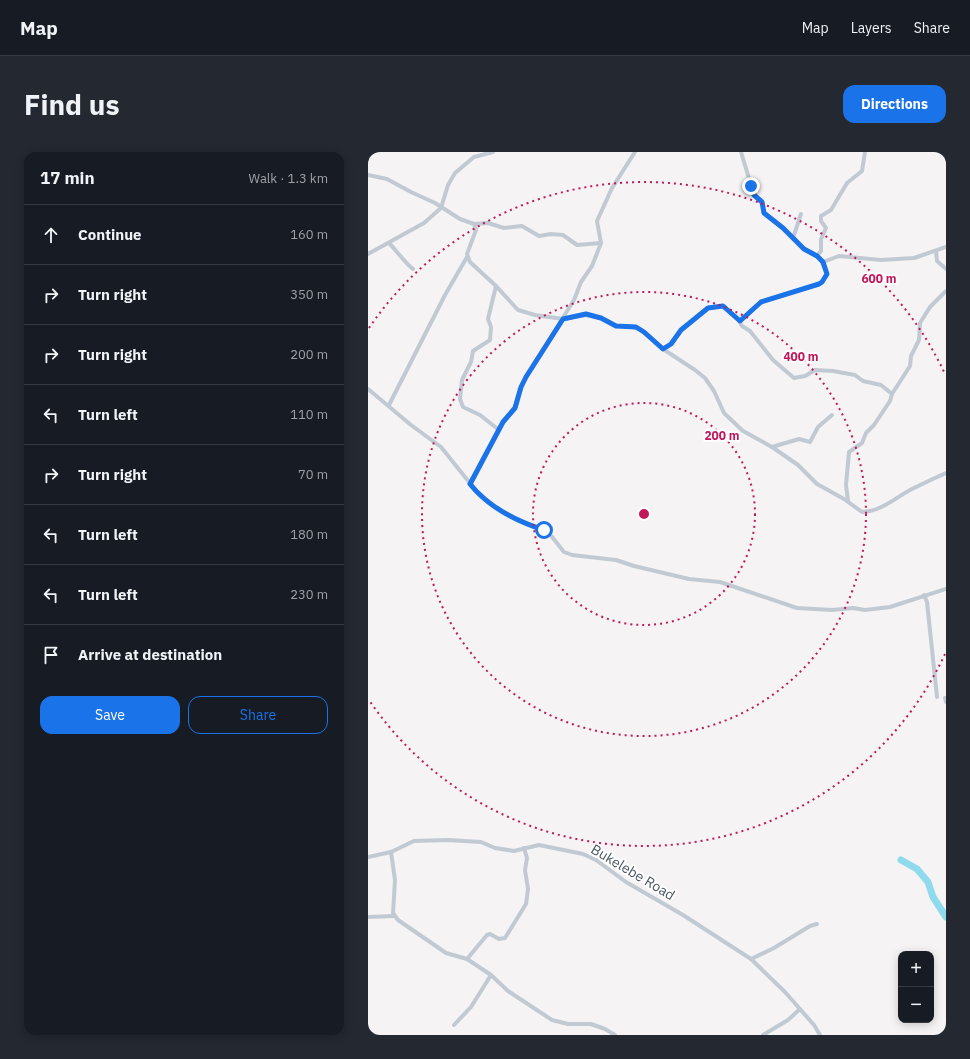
<!DOCTYPE html>
<html lang="en">
<head>
<meta charset="utf-8">
<style>
	body { margin:0; font-family:"IBM Plex Sans",sans-serif; background:#242831; color:#f1f3f6 }
	.controls { position:absolute; right:12px; bottom:12px; display:grid; overflow:hidden; border-radius:8px; box-shadow:0 2px 10px #0003 }
	.controls button { width:36px; height:36px; display:grid; place-items:center; padding:0; border:0; border-bottom:1px solid #363941; background:#171b24; color:#f1f3f6; font:20px sans-serif }
	.stop { position:absolute; width:12px; height:12px; margin:-9px; border:3px solid #1a73e8; border-radius:50%; background:#fff }
	.stop.end { background:#1a73e8; border-color:#fff; box-shadow:0 1px 4px #0008 }
	.list { margin:0; padding:0; list-style:none }
	h2 { display:flex; justify-content:space-between; align-items:center; height:52px; margin:0; padding:0 16px; font-size:17px }
	h2 small { font-size:13px; font-weight:400; color:#9ea1a6 }
	.list li { display:grid; grid-template-columns:26px 1fr auto; gap:12px; align-items:center; box-sizing:border-box; height:60px; padding:0 16px; border-top:1px solid #363941 }
	.list b { display:block; font-size:15px; white-space:nowrap }
	.list em { font-size:13px; font-style:normal; color:#9ea1a6 }
	.actions { display:flex; gap:8px; padding:12px 16px }
	.actions a { flex:1; padding:9px 0; border:1px solid #1a73e8; border-radius:12px; text-align:center; font-size:14px; color:#1a73e8 }
	.actions .main { background:#1a73e8; color:#fff }
	.icon { flex:none; width:22px; height:22px; fill:none; stroke:currentColor; stroke-width:2; stroke-linecap:round; stroke-linejoin:round }
	.map { position:relative; flex:none; width:578px; height:883px; overflow:hidden; border-radius:12px }
	header { display:flex; align-items:center; gap:24px; box-sizing:border-box; height:56px; padding:0 20px; background:#171b24; border-bottom:1px solid #363941 }
	header strong { font-size:19px }
	nav { display:flex; gap:22px; margin-inline-start:auto; font-size:14px }
	.intro { display:flex; align-items:center; justify-content:space-between; box-sizing:border-box; height:96px; padding:0 24px }
	h1 { margin:0; font-size:28px }
	.button { padding:10px 18px; border-radius:12px; background:#1a73e8; color:#fff; font-size:14px; font-weight:700 }
	main { display:flex; gap:24px; padding:0 24px }
	aside { flex:1; background:#171b24; border-radius:12px; box-shadow:0 2px 10px #0003 }
	.map>svg:first-child { display:block }
	.lines { fill:none; stroke-linecap:round; stroke-linejoin:round }
	.river { stroke:#90daee; stroke-width:7 }
	.minor { stroke:#c1cad2; stroke-width:4 }
	.route { stroke:#1a73e8; stroke-width:5 }
	.ring { fill:none; stroke:#c2185b; stroke-width:2; stroke-dasharray:2 4 }
	.labels { text-anchor:middle; stroke-width:4; stroke-linejoin:round; paint-order:stroke }
	.street-label { font-size:14px; fill:#4a5661; stroke:#fff }
	.centre { fill:#c2185b; stroke:#fff; stroke-width:2 }
	.ring-label { font-size:12px; text-anchor:middle; font-weight:bold; fill:#c2185b; stroke:#fff; stroke-width:4; stroke-linejoin:round; paint-order:stroke }
</style>
</head>
<body>
<header>
<strong>Map</strong>
<nav><a>Map</a><a>Layers</a><a>Share</a></nav>
</header>
<div class="intro"><h1>Find us</h1><a class="button">Directions</a></div>
<main>
<aside>
<h2>17 min<small>Walk · 1.3 km</small></h2>
<ul class="list">
<li><svg class="icon" aria-label="ahead" viewBox="0 0 24 24"><path d="M12 20V5M6 11l6-6 6 6"/></svg><div><b>Continue</b></div><em>160 m</em></li>
<li><svg class="icon" aria-label="right" viewBox="0 0 24 24"><path d="M7 20v-9h11M14 6l5 5-5 5"/></svg><div><b>Turn right</b></div><em>350 m</em></li>
<li><svg class="icon" aria-label="right" viewBox="0 0 24 24"><path d="M7 20v-9h11M14 6l5 5-5 5"/></svg><div><b>Turn right</b></div><em>200 m</em></li>
<li><svg class="icon" aria-label="left" viewBox="0 0 24 24"><path d="M17 20v-9H6M10 6l-5 5 5 5"/></svg><div><b>Turn left</b></div><em>110 m</em></li>
<li><svg class="icon" aria-label="right" viewBox="0 0 24 24"><path d="M7 20v-9h11M14 6l5 5-5 5"/></svg><div><b>Turn right</b></div><em>70 m</em></li>
<li><svg class="icon" aria-label="left" viewBox="0 0 24 24"><path d="M17 20v-9H6M10 6l-5 5 5 5"/></svg><div><b>Turn left</b></div><em>180 m</em></li>
<li><svg class="icon" aria-label="left" viewBox="0 0 24 24"><path d="M17 20v-9H6M10 6l-5 5 5 5"/></svg><div><b>Turn left</b></div><em>230 m</em></li>
<li><svg class="icon" aria-label="arrive" viewBox="0 0 24 24"><path d="M6 21V4h12l-3 4 3 4H6"/></svg><div><b>Arrive at destination</b></div></li>
</ul>
<div class="actions"><a class="main">Save</a><a>Share</a></div>
</aside>
<div class="map">
<svg width="578" height="883" viewBox="0 0 578 883">
	<rect width="100%" height="100%" fill="#f5f3f3"/>
	<g class="lines">
		<path class="river" d="M533,708L549,717L560,730L565,745L578,765"/>
		<g class="minor">
			<path d="M0,23L19,27L43,40L67,51L92,67L106,72L108,78L99,102L102,110L128,134L150,158L167,163L195,167L218,163L233,166L248,174H261L272,177L295,197L327,218L337,226L346,239L356,261L375,279L404,295L430,313L449,332L476,347L494,360C513,359 526,347 542,338C554,332 566,326 578,321"/>
			<path d="M106,72L120,71L136,76L154,74L171,84L183,82L195,83L209,93L233,91"/>
			<path d="M425,86L433,62"/>
			<path d="M21,91C27,97 39,113 45,117"/>
			<path d="M568,99L569,109L578,117"/>
			<path d="M0,102L56,71L73,56L80,33L87,21L106,5L125,0"/>
			<path d="M449,104L453,99V87L458,76L453,69V64L463,58L479,31L494,19L497,0"/>
			<path d="M455,110L471,104L513,108L546,106L578,95"/>
			<path d="M128,134L120,167L123,175L122,188L105,199L103,210L94,228L92,247L95,255L112,263L131,278"/>
			<path d="M371,169L374,174L382,179L405,208L426,226L437,224L447,218L465,219L487,223L495,229L513,233L524,242"/>
			<path d="M295,197L303,192L313,178L340,156L355,154L372,169L393,150L451,132L454,130L459,122L452,106L436,97L415,76L396,61L394,49L386,43L373,0"/>
			<path d="M0,237L43,273L73,295L109,340L124,353L148,367L181,381L196,400L204,403L248,408L266,414L321,427L352,430L429,456L464,458L485,456L497,458L522,455L578,437"/>
			<path d="M21,253L77,143L99,105"/>
			<path d="M404,295L431,287L442,290L450,275L464,263"/>
			<path d="M103,332L135,270L147,256L153,235L158,225L206,148L213,130L224,114L233,91L229,69L244,36L267,0"/>
			<path d="M480,349L478,333L481,300L494,291L498,281L506,273L522,249L524,242L542,214L543,204L551,188L552,171L562,155L578,139"/>
			<path d="M556,443L559,450L569,545"/>
			<path d="M577,546L578,550"/>
			<path d="M23,700L27,728L25,761L30,768L78,801L99,807L123,823L140,839L184,868L200,872H223L237,877L247,883"/>
			<path d="M0,705L23,700L46,689L80,688L113,690L127,696L146,699L171,693L215,702L228,708L258,730L315,763L383,807L417,840L446,873L452,883"/>
			<path d="M0,765L26,764"/>
			<path d="M99,807L119,783L122,782L131,787L137,786L158,752L160,737L157,718L159,706L156,696"/>
			<path d="M383,807L406,796L442,774L449,772"/>
			<path d="M86,873L103,855L123,823"/>
			<path d="M395,883L420,868L432,857"/>
		</g>
	</g>
	<g class="lines">
		<path class="route" d="M176,378C148,369 121,356 102,332L135,270L147,256L153,235L158,225L195,167L218,162L233,166L248,174L268,175L276,180L295,197L303,192L313,178L340,156L355,154L372,169L393,150L451,132L454,130L459,122L455,110L449,104L436,97L415,76L396,61L394,50L386,43L383,34"/>
	</g>
	<g class="ring">
		<circle cx="276" cy="362" r="111"/>
		<circle cx="276" cy="362" r="222"/>
		<path d="M577 502A332 332 0 0 1 1 548M1 176A332 332 0 0 1 577 222"/>
	</g>
	<g class="labels">
		<g class="street-label">
			<text transform="translate(265 720) rotate(31)" y="5">Bukelebe Road</text>
		</g>
	</g>
	<circle cx="276" cy="362" r="6" class="centre"/>
	<g class="ring-label">
		<text x="511" y="131">600 m</text>
		<text x="433" y="209">400 m</text>
		<text x="354" y="288">200 m</text>
	</g>
</svg>
<div class="controls">
<button>+</button>
<button>−</button>
</div>
<div class="stop" style="left:176px;top:378px"></div>
<div class="stop end" style="left:383px;top:34px"></div>
</div>
</main>
</body>
</html>
